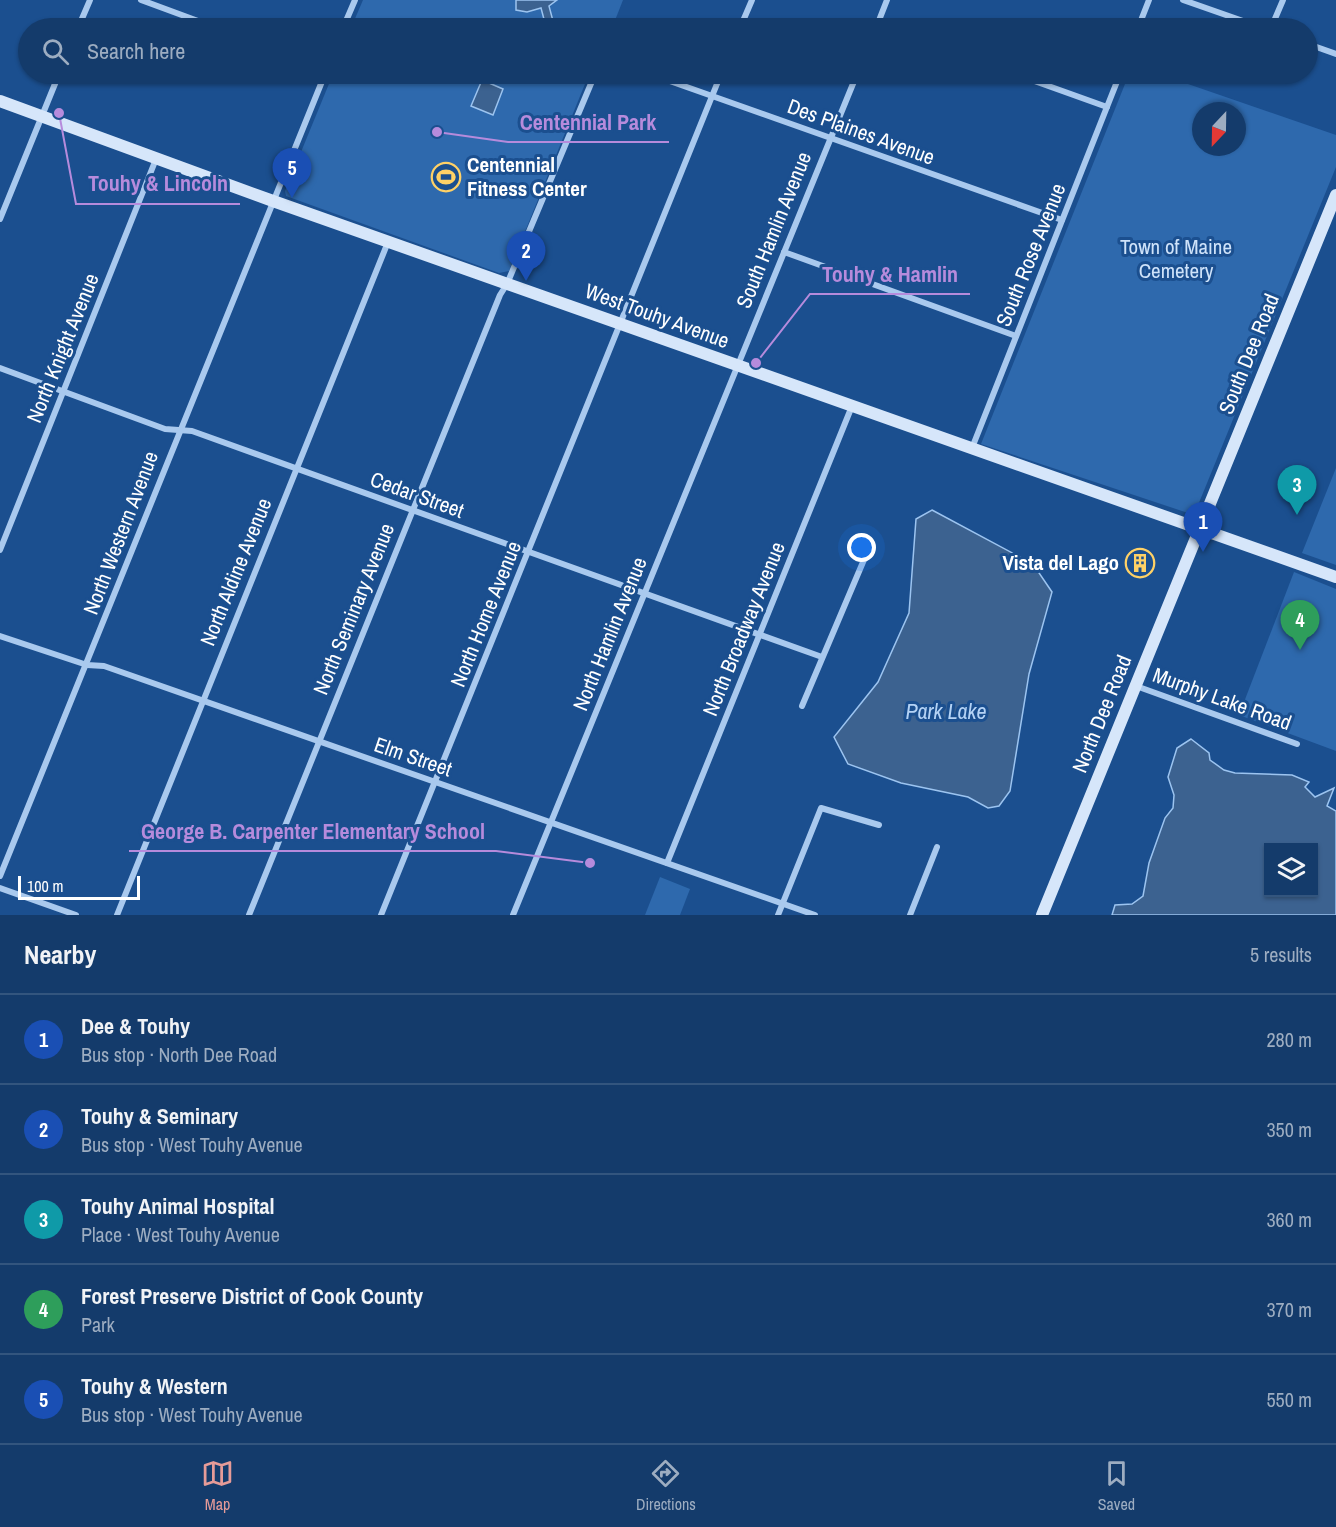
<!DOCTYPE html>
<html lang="en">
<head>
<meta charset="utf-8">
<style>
	body { margin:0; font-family:"Archivo Narrow",sans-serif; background:#1d4271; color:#f1f3f6 }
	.controls { position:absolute; right:18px; bottom:18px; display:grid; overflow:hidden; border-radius:0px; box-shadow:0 2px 4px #0004 }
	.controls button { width:54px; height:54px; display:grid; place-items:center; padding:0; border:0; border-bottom:2px solid #33557e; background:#143b6b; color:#f1f3f6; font:30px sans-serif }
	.compass { position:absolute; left:1192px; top:102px; width:54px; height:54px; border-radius:50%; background:#143b6b; box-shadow:0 2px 4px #0004; rotate:202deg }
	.scale { position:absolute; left:18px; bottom:15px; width:122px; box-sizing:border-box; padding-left:6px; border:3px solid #fff; border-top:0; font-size:16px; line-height:21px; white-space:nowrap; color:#fff; -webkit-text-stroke:4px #1b4f8f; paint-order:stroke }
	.you { position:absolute; left:862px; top:548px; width:21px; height:21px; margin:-15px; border:4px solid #fff; border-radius:50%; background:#1a73e8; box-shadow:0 0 0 9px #1a73e833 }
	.badge { display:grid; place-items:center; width:39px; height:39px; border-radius:50%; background:#e69b98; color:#fff; font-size:20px; font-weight:700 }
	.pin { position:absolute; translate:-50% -50px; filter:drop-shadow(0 2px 3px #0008) }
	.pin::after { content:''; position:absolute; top:32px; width:21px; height:18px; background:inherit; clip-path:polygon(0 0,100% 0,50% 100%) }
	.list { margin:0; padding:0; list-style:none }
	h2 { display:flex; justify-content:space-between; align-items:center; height:78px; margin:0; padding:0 24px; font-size:26px }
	h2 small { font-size:20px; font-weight:400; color:#9dadc1 }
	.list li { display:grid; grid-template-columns:39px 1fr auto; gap:18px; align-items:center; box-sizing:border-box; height:90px; padding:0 24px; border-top:2px solid #33557e }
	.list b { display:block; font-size:22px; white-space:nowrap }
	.list p { margin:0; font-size:20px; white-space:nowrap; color:#9dadc1 }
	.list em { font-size:20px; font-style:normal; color:#9dadc1 }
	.icon { flex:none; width:33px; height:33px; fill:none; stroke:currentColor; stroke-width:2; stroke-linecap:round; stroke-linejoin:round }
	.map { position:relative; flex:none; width:1336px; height:915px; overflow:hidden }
	.search { position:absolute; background:#143b6b; box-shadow:0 2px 4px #0004; left:18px; right:18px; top:18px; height:66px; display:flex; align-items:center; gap:15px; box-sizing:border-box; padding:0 21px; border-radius:33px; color:#9dadc1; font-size:22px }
	.sheet { height:528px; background:#143b6b }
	nav { display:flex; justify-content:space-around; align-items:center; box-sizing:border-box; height:84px; border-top:2px solid #33557e; background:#143b6b; font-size:16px; color:#9dadc1 }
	nav a { display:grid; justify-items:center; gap:3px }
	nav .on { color:#e69b98 }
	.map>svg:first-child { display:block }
	.green { fill:#2e69ad; fill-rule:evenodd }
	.water { fill:#3c6290; stroke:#9cc4f0; stroke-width:1.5; fill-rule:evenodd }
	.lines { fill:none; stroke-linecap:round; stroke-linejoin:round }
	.street { stroke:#a9c9ee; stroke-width:6 }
	.secondary { stroke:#d6e6fa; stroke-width:12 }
	.labels { text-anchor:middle; stroke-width:6; stroke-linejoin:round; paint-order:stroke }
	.street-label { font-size:21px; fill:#fff; stroke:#1b4f8f }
	.poi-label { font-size:21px; font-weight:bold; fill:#fff; stroke:#1b4f8f; text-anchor:start }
	.park-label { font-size:21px; fill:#cfe3fa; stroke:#1b4f8f }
	.water-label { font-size:22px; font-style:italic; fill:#b5d3f5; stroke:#1b4f8f }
	.leader { fill:none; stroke:#b68bdc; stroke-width:2 }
	.callout-dot { fill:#b68bdc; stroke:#1b4f8f; stroke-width:2 }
	.callout-label { font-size:22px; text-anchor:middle; font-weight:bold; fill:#b68bdc; stroke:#1b4f8f; stroke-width:6; stroke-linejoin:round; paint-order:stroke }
</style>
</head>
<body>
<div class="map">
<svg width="1336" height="915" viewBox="0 0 1336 915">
	<rect width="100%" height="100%" fill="#1b4f8f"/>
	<g class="green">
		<path d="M363,0H623L612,28H351Z"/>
		<path d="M333,74H589L509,271L499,273L286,196L285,191Z"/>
		<path d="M1129,74H1159L1336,135V167L1194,515L981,444ZM1201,111H1237V147H1201Z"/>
		<path d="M1336,468V565L1302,553Z"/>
		<path d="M1294,572L1336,589V751L1239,715Z"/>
		<path d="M660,877L690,889L680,915H645Z"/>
	</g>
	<g class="water">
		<path d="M516,0H557L549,6L553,21L545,23L541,8L527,12L516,10Z"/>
		<path d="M482,80L503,89L493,115L471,106Z"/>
		<path d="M932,510L1033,564L1052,592L1029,674L1010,791L999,806L988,808L968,797L901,783L848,764L834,737L878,682L909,613L916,519Z"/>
		<path d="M1191,739L1209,753L1210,760L1224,770L1235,773L1292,775L1309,782L1305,787L1315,797L1334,788L1327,806L1336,811V915H1112L1115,905L1132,904L1143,896L1149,863L1165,818L1173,808L1174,795L1168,777L1177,748ZM1268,848H1314V892H1268Z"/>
	</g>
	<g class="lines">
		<g class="street">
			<path d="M141,0L217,28"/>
			<path d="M1183,0L1263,28"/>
			<path d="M878,24L890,28"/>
			<path d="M78,28L90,0"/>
			<path d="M343,28L355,0"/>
			<path d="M740,28L752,0"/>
			<path d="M876,28L887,0"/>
			<path d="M1138,28L1149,0"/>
			<path d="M1271,28L1283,0"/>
			<path d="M1308,44L1336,54"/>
			<path d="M650,74L1062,220"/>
			<path d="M1015,74L1107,107"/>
			<path d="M0,219L59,74"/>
			<path d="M784,252L1016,336"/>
			<path d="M0,368L165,429L192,431L822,657"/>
			<path d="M972,448L1120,74"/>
			<path d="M0,550L156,159"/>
			<path d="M0,636L87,665L104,666L815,915"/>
			<path d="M1136,686L1297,744"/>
			<path d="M802,706L866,555"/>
			<path d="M667,863L852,406"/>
			<path d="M0,876L325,74"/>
			<path d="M0,888L76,915"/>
			<path d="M117,915L388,242"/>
			<path d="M249,915L500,295L507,284L595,74"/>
			<path d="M381,915L721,74"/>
			<path d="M513,915L857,74"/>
			<path d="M778,915L821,808L879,825"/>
			<path d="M910,915L937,847"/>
		</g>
		<g class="secondary">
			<path d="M0,101L273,201L1336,577"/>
			<path d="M1042,915L1336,195"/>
		</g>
	</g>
	<defs>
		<g id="stadium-ring" transform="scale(1.5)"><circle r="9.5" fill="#1b4f8f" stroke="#ffd166" stroke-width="1.5"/><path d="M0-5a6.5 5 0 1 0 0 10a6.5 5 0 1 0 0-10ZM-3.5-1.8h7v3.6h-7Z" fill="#ffd166"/></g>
		<g id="building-ring" transform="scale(1.5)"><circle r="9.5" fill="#1b4f8f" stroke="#ffd166" stroke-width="1.5"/><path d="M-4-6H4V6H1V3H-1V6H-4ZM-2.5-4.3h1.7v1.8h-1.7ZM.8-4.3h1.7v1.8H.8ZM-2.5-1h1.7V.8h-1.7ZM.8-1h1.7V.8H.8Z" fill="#ffd166"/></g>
	</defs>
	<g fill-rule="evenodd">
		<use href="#stadium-ring" x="446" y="177"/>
		<use href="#building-ring" x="1140" y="563"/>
	</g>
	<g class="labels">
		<g class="street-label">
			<text transform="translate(861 132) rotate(20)" y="7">Des Plaines Avenue</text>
			<text transform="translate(774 230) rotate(-68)" y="7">South Hamlin Avenue</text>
			<text transform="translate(1031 255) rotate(-68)" y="7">South Rose Avenue</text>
			<text transform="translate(657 316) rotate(20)" y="7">West Touhy Avenue</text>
			<text transform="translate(63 348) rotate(-68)" y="7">North Knight Avenue</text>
			<text transform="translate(1249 354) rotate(-68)" y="7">South Dee Road</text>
			<text transform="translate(417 495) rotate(20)" y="7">Cedar Street</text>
			<text transform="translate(121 533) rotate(-69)" y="7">North Western Avenue</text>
			<text transform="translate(236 572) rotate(-68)" y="7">North Aldine Avenue</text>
			<text transform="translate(354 609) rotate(-68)" y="7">North Seminary Avenue</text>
			<text transform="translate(486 614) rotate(-68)" y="7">North Home Avenue</text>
			<text transform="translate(744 629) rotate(-68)" y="7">North Broadway Avenue</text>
			<text transform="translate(610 634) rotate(-68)" y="7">North Hamlin Avenue</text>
			<text transform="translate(1222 699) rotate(20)" y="7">Murphy Lake Road</text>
			<text transform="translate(1102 714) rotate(-68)" y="7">North Dee Road</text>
			<text transform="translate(413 757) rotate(19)" y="7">Elm Street</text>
		</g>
		<g class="poi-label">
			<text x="467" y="172">Centennial<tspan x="467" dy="24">Fitness Center</tspan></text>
			<text x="1119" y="570" text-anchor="end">Vista del Lago</text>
		</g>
		<g class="park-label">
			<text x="1176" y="254">Town of Maine<tspan x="1176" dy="24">Cemetery</tspan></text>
		</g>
		<g class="water-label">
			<text x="946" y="719">Park Lake</text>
		</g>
	</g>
	<path class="leader" d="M437 132L508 142H669M59 113L76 204H240M756 363L810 294H970M590 863L496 851H129"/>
	<g class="callout-dot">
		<circle cx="437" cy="132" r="6"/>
		<circle cx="59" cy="113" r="6"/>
		<circle cx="756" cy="363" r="6"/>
		<circle cx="590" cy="863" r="6"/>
	</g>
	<g class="callout-label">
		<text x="588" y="130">Centennial Park</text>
		<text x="158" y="191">Touhy &amp; Lincoln</text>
		<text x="890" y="282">Touhy &amp; Hamlin</text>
		<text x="313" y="839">George B. Carpenter Elementary School</text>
	</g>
</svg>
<div class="controls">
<button><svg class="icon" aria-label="layers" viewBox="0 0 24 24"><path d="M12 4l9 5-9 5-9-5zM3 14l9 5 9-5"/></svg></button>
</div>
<svg class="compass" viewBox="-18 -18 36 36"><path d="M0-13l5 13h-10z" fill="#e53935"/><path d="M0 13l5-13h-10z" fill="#9dadc1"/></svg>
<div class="scale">100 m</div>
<div class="you"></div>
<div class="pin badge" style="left:1203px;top:552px;background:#1a4fb4">1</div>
<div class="pin badge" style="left:526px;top:281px;background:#1a4fb4">2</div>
<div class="pin badge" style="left:1297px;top:515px;background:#0f9aa8">3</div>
<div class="pin badge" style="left:1300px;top:650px;background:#2e9e5b">4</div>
<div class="pin badge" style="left:292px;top:198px;background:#1a4fb4">5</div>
<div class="search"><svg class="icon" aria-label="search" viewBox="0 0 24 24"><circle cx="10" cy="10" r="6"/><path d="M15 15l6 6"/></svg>Search here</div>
</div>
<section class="sheet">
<h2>Nearby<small>5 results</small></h2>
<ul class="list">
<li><span class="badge" style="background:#1a4fb4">1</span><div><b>Dee &amp; Touhy</b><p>Bus stop · North Dee Road</p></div><em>280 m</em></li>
<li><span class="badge" style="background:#1a4fb4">2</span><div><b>Touhy &amp; Seminary</b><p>Bus stop · West Touhy Avenue</p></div><em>350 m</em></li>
<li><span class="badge" style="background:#0f9aa8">3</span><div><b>Touhy Animal Hospital</b><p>Place · West Touhy Avenue</p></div><em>360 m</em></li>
<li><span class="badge" style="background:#2e9e5b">4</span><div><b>Forest Preserve District of Cook County</b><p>Park</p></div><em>370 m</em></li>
<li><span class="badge" style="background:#1a4fb4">5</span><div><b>Touhy &amp; Western</b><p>Bus stop · West Touhy Avenue</p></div><em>550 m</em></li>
</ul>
</section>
<nav>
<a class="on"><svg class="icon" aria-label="map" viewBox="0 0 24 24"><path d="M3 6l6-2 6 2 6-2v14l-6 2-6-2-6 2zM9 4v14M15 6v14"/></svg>Map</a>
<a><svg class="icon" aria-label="directions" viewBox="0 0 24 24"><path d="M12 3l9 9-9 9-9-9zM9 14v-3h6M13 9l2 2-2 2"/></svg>Directions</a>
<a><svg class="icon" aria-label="saved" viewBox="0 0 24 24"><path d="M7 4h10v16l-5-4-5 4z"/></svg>Saved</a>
</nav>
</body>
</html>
